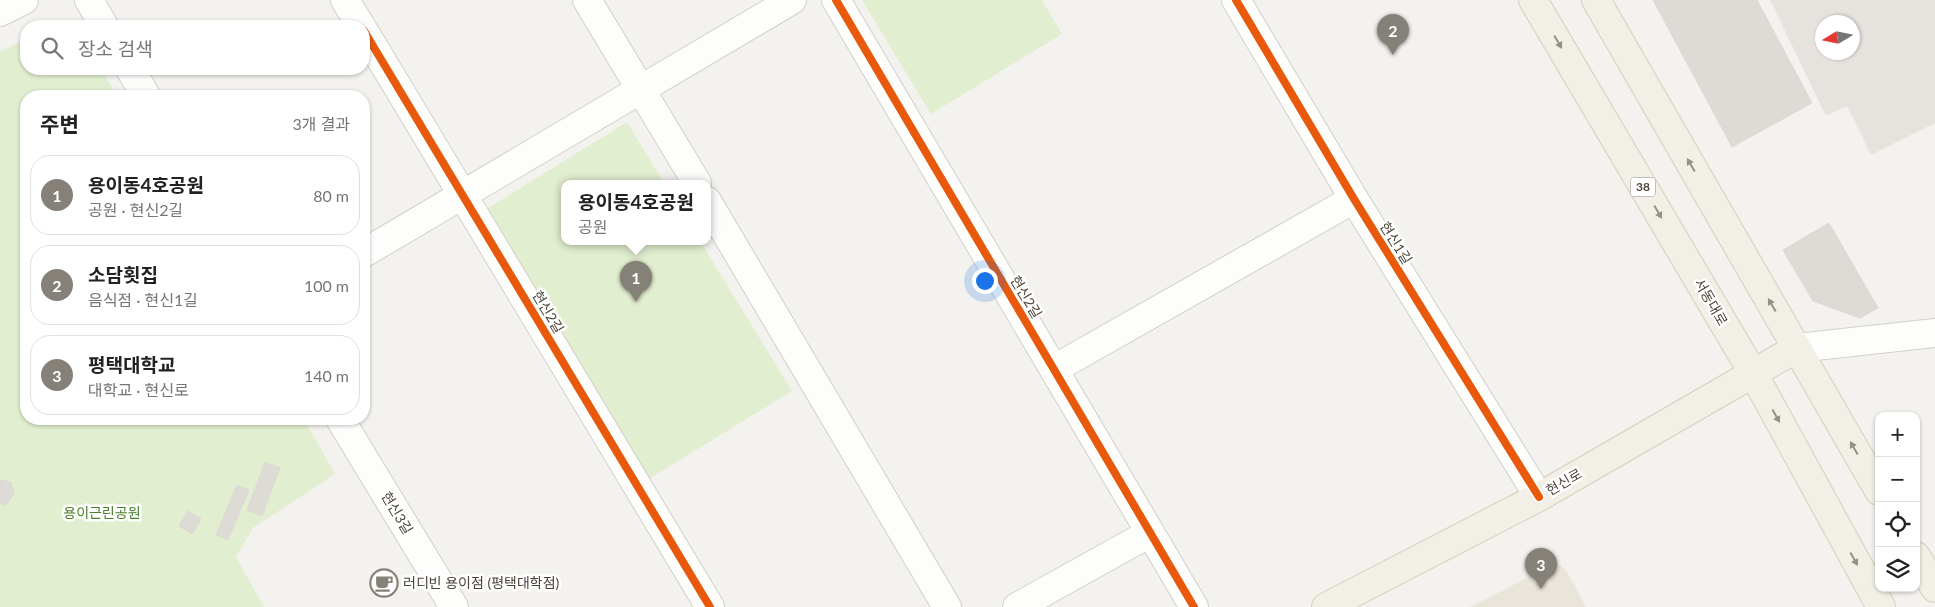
<!DOCTYPE html>
<html lang="ko">
<head>
<meta charset="utf-8">
<style>
	body { margin:0; font-family:Lato,"Noto Sans KR",sans-serif; background:#f2f2f2; color:#222 }
	.controls { position:absolute; right:15px; bottom:15px; display:grid; overflow:hidden; border-radius:10px; box-shadow:0 1px 4px #0004 }
	.controls button { width:45px; height:45px; display:grid; place-items:center; padding:0; border:0; border-bottom:1px solid #e0e0e0; background:#fff; color:#222; font:25px sans-serif }
	.compass { position:absolute; left:1815px; top:15px; width:45px; height:45px; border-radius:50%; background:#fff; box-shadow:0 1px 4px #0004; rotate:260deg }
	.you { position:absolute; left:984px; top:280px; width:18px; height:18px; margin:-12px; border:4px solid #fff; border-radius:50%; background:#1a73e8; box-shadow:0 0 0 8px #1a73e833 }
	.badge { display:grid; place-items:center; width:32px; height:32px; border-radius:50%; background:#868178; color:#fff; font-size:16px; font-weight:700 }
	.pin { position:absolute; translate:-50% -41px; filter:drop-shadow(0 1px 2px #0008) }
	.pin::after { content:''; position:absolute; top:26px; width:18px; height:15px; background:inherit; clip-path:polygon(0 0,100% 0,50% 100%) }
	.popup { position:absolute; left:561px; top:180px; width:150px; height:65px; box-sizing:border-box; display:grid; place-content:center; border-radius:10px; background:#fff; filter:drop-shadow(0 1px 4px #0005); font-size:16px; white-space:nowrap; color:#767676 }
	.popup b { font-size:19px; color:#222 }
	.popup::after { content:''; position:absolute; left:50%; top:100%; margin-left:-10px; border:10px solid transparent; border-top-color:#fff }
	.list { margin:0; padding:0; list-style:none }
	h2 { display:flex; justify-content:space-between; align-items:center; height:65px; margin:0; padding:0 20px; font-size:21px }
	h2 small { font-size:16px; font-weight:400; color:#767676 }
	.list li { display:grid; grid-template-columns:32px 1fr auto; gap:15px; align-items:center; box-sizing:border-box; height:80px; margin:0 10px 10px; padding:0 10px; border:1px solid #e0e0e0; border-radius:20px }
	.list b { display:block; font-size:19px; white-space:nowrap }
	.list p { margin:0; font-size:16px; white-space:nowrap; color:#767676 }
	.list em { font-size:16px; font-style:normal; color:#767676 }
	.icon { flex:none; width:28px; height:28px; fill:none; stroke:currentColor; stroke-width:2; stroke-linecap:round; stroke-linejoin:round }
	.map { position:relative; flex:none; width:1935px; height:607px; overflow:hidden }
	.search { position:absolute; background:#fff; box-shadow:0 1px 4px #0004; left:20px; top:20px; width:350px; height:55px; display:flex; align-items:center; gap:12px; box-sizing:border-box; padding:0 18px; border-radius:20px; color:#767676; font-size:19px }
	.panel { position:absolute; background:#fff; box-shadow:0 1px 4px #0004; left:20px; top:90px; width:350px; height:335px; border-radius:20px }
	.map>svg:first-child { display:block }
	.education { fill:#eae5da }
	.green { fill:#e1eecf }
	.parking { fill:#e6e3df; fill-rule:evenodd }
	.building { fill:#dedbd6; stroke:#dcd9d4 }
	.lines { fill:none; stroke-linecap:round; stroke-linejoin:round }
	.minor-casing { stroke:#d2d0cb; stroke-width:30 }
	.major-casing { stroke:#d6cebb; stroke-width:30 }
	.minor { stroke:#fdfdfc; stroke-width:28 }
	.major { stroke:#f2efe6; stroke-width:28 }
	.cycleway-casing { stroke:#fff; stroke-width:11 }
	.cycleway { stroke:#e8590c; stroke-width:8 }
	.oneway { fill:#969187 }
	.labels { text-anchor:middle; stroke-width:5; stroke-linejoin:round; paint-order:stroke }
	.shield { fill:#fff; stroke:#817c74; stroke-width:1 }
	.shield-label { font-size:12px; font-weight:bold; fill:#4b4439 }
	.street-label { font-size:14px; fill:#4b4439; stroke:#fff }
	.park-label { font-size:14px; fill:#4a7f2a; stroke:#fff }
	.poi-label { font-size:14px; fill:#4b4439; stroke:#fff; text-anchor:start }
</style>
</head>
<body>
<div class="map">
<svg width="1935" height="607" viewBox="0 0 1935 607">
	<rect width="100%" height="100%" fill="#f4f2ee"/>
	<path class="education" d="M1556,563L1566,570L1586,607H1470Z"/>
	<g class="green">
		<path d="M862,0H1042L1062,34L931,114Z"/>
		<path d="M26,39V69H101L117,96H26V419H304L335,474L253,528L236,557L264,607H0V52Z"/>
		<path d="M627,122L664,183H565V241H700L792,391L644,482L480,213Z"/>
	</g>
	<path class="parking" d="M1770,0H1935V123L1871,155L1847,106L1826,116ZM1822,22H1852V52H1822Z"/>
	<g class="building">
		<path d="M1653,0H1757L1812,103L1732,147Z"/>
		<path d="M1829,223L1878,308L1860,318L1813,301L1783,250Z"/>
		<path d="M265,462L280,468L262,516L247,510Z"/>
		<path d="M0,480L11,482L14,494L6,505L0,503Z"/>
		<path d="M237,485L249,490L228,540L216,535Z"/>
		<path d="M188,511L201,519L192,534L179,526Z"/>
	</g>
	<g class="lines">
		<g class="minor-casing">
			<g id="minor">
				<path d="M89,0L104,26"/>
				<path d="M345,0L361,26"/>
				<path d="M587,0L697,183"/>
				<path d="M836,0L1194,607"/>
				<path d="M1236,0L1354,199L1539,497"/>
				<path d="M0,12L24,0"/>
				<path d="M364,31L710,607"/>
				<path d="M130,69L146,96"/>
				<path d="M707,201L947,607"/>
				<path d="M364,253L792,0"/>
				<path d="M1797,348L1935,333"/>
				<path d="M1054,369L1354,199"/>
				<path d="M340,419L454,607"/>
				<path d="M1017,607L1150,533"/>
			</g>
		</g>
		<g class="major-casing">
			<g id="major">
				<path d="M1533,0L1753,373L1881,607"/>
				<path d="M1596,0L1879,491"/>
				<path d="M1916,556L1935,588"/>
				<path d="M1326,607L1539,497L1797,348"/>
			</g>
		</g>
		<use href="#minor" class="minor"/>
		<use href="#major" class="major"/>
		<g class="cycleway-casing">
			<g id="cycleway">
				<path d="M836,0L1194,607"/>
				<path d="M1236,0L1354,199L1539,497"/>
				<path d="M364,31L710,607"/>
			</g>
		</g>
		<use href="#cycleway" class="cycleway"/>
	</g>
	<defs><path id="oneway-solid" d="M-6-.8H1V-3.2L6.5 0L1 3.2V.8H-6Z" transform="scale(1.25)"/></defs>
	<g class="oneway">
		<use href="#oneway-solid" transform="translate(1558 42) rotate(60)"/>
		<use href="#oneway-solid" transform="translate(1691 165) rotate(-120)"/>
		<use href="#oneway-solid" transform="translate(1658 212) rotate(60)"/>
		<use href="#oneway-solid" transform="translate(1772 305) rotate(-120)"/>
		<use href="#oneway-solid" transform="translate(1776 416) rotate(61)"/>
		<use href="#oneway-solid" transform="translate(1854 448) rotate(-120)"/>
		<use href="#oneway-solid" transform="translate(1854 559) rotate(61)"/>
	</g>
	<defs>
		<g id="cafe-ring" transform="scale(1.4375)"><circle r="9.5" fill="#fff" stroke="#868178" stroke-width="1.5"/><path d="M-5.5-4.5H6V0H3Q3 3.5 0 3.5H-2.5Q-5.5 3.5-5.5 0ZM3-3.2v2h1.7v-2ZM-6 4.5H4V6H-6Z" fill="#868178"/></g>
	</defs>
	<g fill-rule="evenodd">
		<use href="#cafe-ring" x="384" y="583"/>
	</g>
	<g class="labels">
		<rect class="shield" x="1630.5" y="177.5" width="25" height="19" rx="4"/>
		<g class="shield-label">
			<text x="1643" y="191">38</text>
		</g>
		<g class="street-label">
			<text transform="translate(1396 243) rotate(58)" y="5">현신1길</text>
			<text transform="translate(1026 297) rotate(59)" y="5">현신2길</text>
			<text transform="translate(1711 302) rotate(60)" y="5">서동대로</text>
			<text transform="translate(548 312) rotate(59)" y="5">현신2길</text>
			<text transform="translate(1564 482) rotate(-30)" y="5">현신로</text>
			<text transform="translate(397 513) rotate(59)" y="5">현신3길</text>
		</g>
		<g class="park-label">
			<text x="102" y="518">용이근린공원</text>
		</g>
		<g class="poi-label">
			<text x="403" y="588">러디빈 용이점 (평택대학점)</text>
		</g>
	</g>
</svg>
<div class="controls">
<button>+</button>
<button>−</button>
<button><svg class="icon" aria-label="locate" viewBox="0 0 24 24"><circle cx="12" cy="12" r="6"/><path d="M12 2v4M12 18v4M2 12h4M18 12h4"/></svg></button>
<button><svg class="icon" aria-label="layers" viewBox="0 0 24 24"><path d="M12 4l9 5-9 5-9-5zM3 14l9 5 9-5"/></svg></button>
</div>
<svg class="compass" viewBox="-18 -18 36 36"><path d="M0-13l5 13h-10z" fill="#e53935"/><path d="M0 13l5-13h-10z" fill="#767676"/></svg>
<div class="you"></div>
<div class="pin badge" style="left:636px;top:302px">1</div>
<div class="popup"><b>용이동4호공원</b>공원</div>
<div class="pin badge" style="left:1393px;top:55px">2</div>
<div class="pin badge" style="left:1541px;top:589px">3</div>
<div class="search"><svg class="icon" aria-label="search" viewBox="0 0 24 24"><circle cx="10" cy="10" r="6"/><path d="M15 15l6 6"/></svg>장소 검색</div>
<section class="panel">
<h2>주변<small>3개 결과</small></h2>
<ul class="list">
<li><span class="badge">1</span><div><b>용이동4호공원</b><p>공원 · 현신2길</p></div><em>80 m</em></li>
<li><span class="badge">2</span><div><b>소담횟집</b><p>음식점 · 현신1길</p></div><em>100 m</em></li>
<li><span class="badge">3</span><div><b>평택대학교</b><p>대학교 · 현신로</p></div><em>140 m</em></li>
</ul>
</section>
</div>
</body>
</html>
